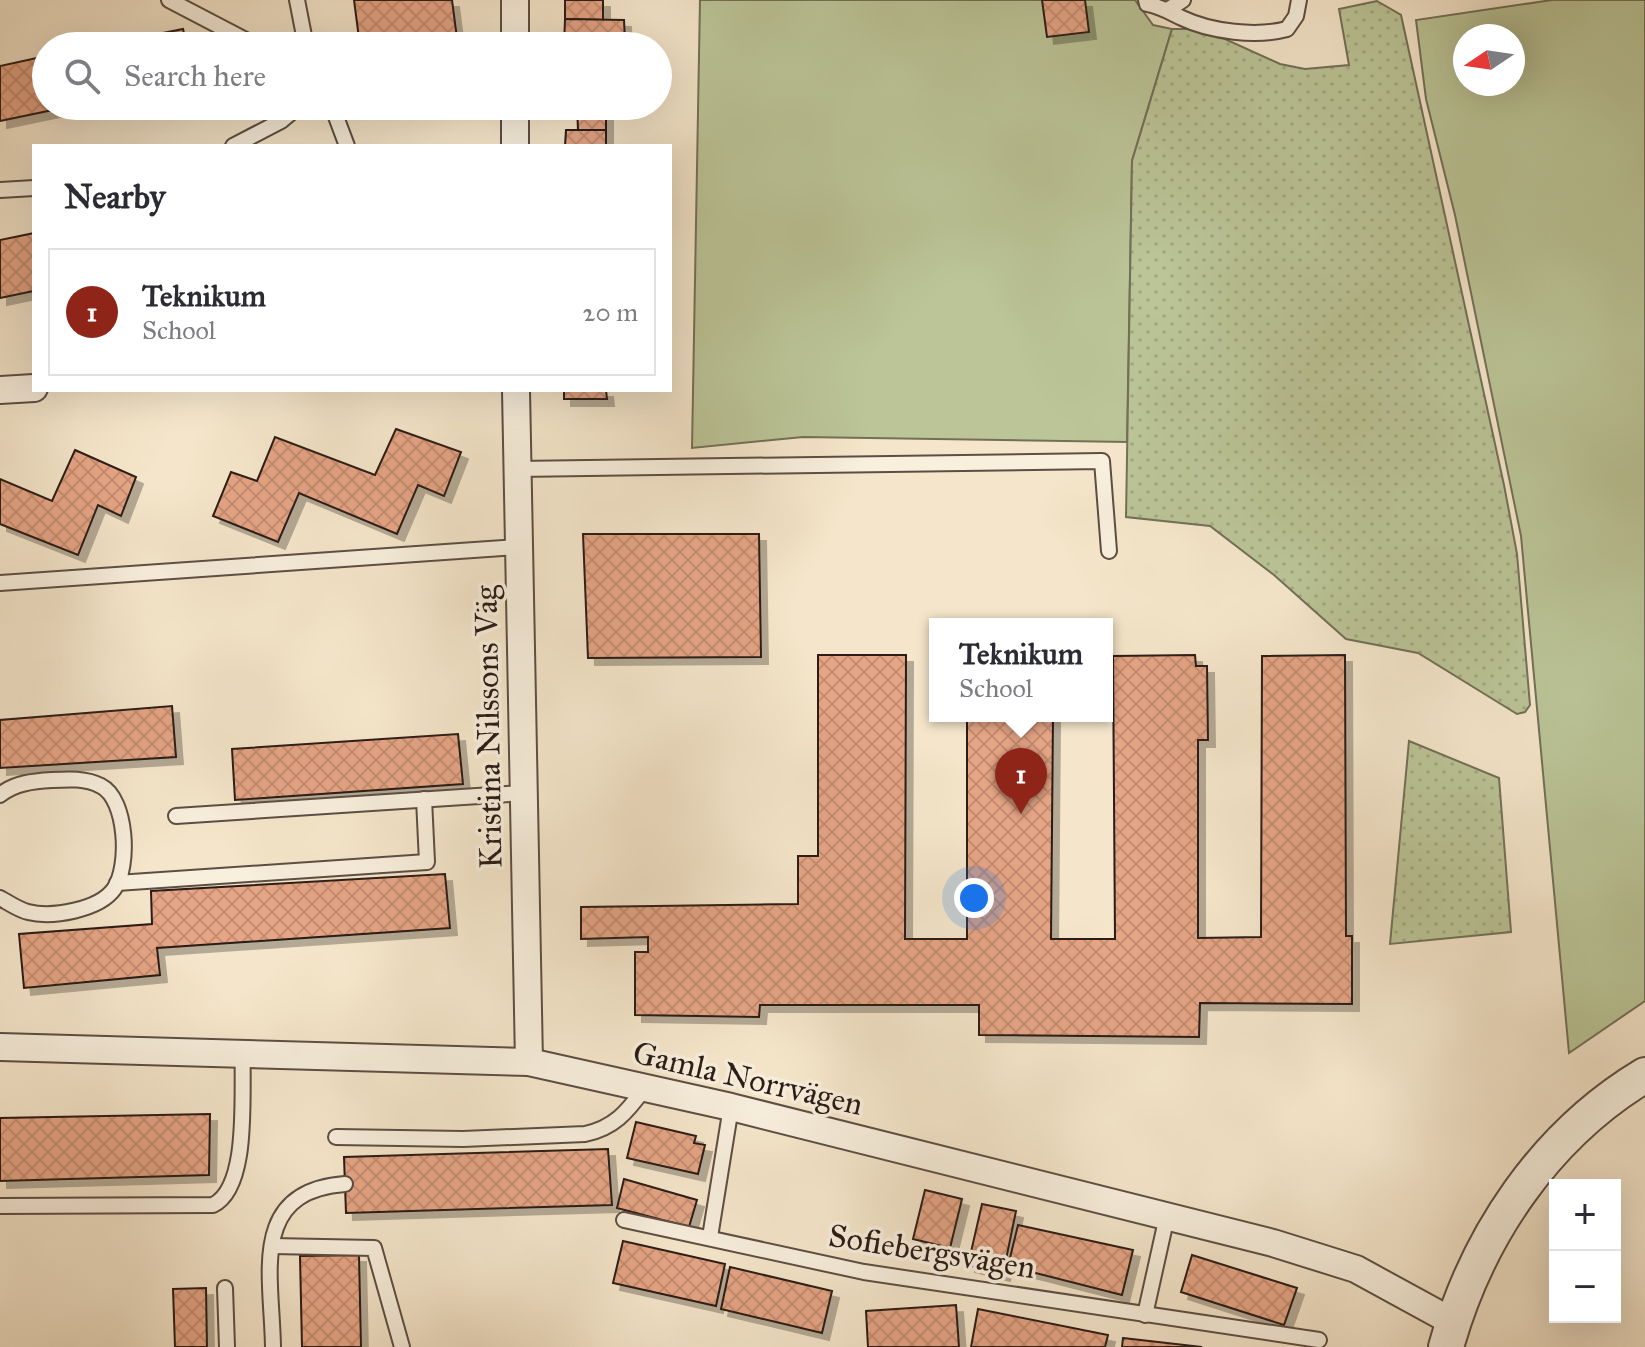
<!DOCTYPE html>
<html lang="en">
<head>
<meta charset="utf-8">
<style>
	body { margin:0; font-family:"IM FELL Great Primer",serif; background:#f7f7f7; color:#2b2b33 }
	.controls { position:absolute; right:24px; bottom:24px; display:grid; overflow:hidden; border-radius:0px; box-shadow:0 8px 32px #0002 }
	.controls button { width:72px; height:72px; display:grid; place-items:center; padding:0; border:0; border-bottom:2px solid #e1e1e2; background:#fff; color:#2b2b33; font:40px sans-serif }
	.compass { position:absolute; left:1453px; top:24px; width:72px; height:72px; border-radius:50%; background:#fff; box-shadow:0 8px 32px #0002; rotate:257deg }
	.you { position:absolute; left:974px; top:898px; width:28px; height:28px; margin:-20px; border:6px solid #fff; border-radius:50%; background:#1a73e8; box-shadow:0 0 0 12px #1a73e833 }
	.badge { display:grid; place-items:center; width:52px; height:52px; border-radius:50%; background:#8f2418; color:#fff; font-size:26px; font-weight:700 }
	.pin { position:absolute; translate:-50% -66px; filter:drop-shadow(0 2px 4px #0008) }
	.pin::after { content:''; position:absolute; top:42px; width:28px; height:24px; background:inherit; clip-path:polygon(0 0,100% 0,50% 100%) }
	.popup { position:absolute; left:929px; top:618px; width:184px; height:104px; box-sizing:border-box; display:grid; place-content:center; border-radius:0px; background:#fff; filter:drop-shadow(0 2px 6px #0005); font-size:26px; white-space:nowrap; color:#7c7c81 }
	.popup b { font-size:30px; color:#2b2b33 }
	.popup::after { content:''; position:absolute; left:50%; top:100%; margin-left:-16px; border:16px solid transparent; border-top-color:#fff }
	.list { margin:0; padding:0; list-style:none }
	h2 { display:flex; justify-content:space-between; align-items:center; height:104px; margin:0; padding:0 32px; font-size:34px }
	h2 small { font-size:26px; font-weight:400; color:#7c7c81 }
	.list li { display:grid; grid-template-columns:52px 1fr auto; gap:24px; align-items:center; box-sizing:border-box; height:128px; margin:0 16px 16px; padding:0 16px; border:2px solid #e1e1e2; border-radius:0px }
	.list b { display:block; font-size:30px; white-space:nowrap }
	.list p { margin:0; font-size:26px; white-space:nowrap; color:#7c7c81 }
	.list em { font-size:26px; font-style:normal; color:#7c7c81 }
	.icon { flex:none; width:44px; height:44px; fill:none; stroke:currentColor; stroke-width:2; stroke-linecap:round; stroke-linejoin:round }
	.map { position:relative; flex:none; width:1645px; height:1347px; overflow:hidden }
	.search { position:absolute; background:#fff; box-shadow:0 8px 32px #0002; left:32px; top:32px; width:640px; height:88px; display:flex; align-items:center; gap:20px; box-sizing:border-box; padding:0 28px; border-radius:44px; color:#7c7c81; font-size:30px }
	.panel { position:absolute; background:#fff; box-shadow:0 8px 32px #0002; left:32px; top:144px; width:640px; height:248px; border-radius:0px }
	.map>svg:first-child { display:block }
	.grass { fill:#bbc598; stroke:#727057; stroke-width:2; fill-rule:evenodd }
	.park { fill:url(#park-dots); stroke:#727057; stroke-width:2 }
	.building { fill:url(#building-cross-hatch); stroke:#2a1b16; stroke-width:2; filter:url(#shadow) }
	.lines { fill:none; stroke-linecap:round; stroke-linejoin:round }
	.service-casing { stroke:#5d4e43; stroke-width:18 }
	.minor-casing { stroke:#5d4e43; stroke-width:30 }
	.tertiary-casing { stroke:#5d4e43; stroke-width:38 }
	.service { stroke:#f8efdd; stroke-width:14 }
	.minor { stroke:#f8efdd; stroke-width:26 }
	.tertiary { stroke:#f8efdd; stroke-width:34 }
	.labels { text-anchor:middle; stroke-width:7; stroke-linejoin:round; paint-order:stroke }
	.street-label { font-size:32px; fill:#2a1b16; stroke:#f8efdd }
</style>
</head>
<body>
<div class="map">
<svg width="1645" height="1347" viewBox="0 0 1645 1347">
	<defs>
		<pattern id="park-dots" width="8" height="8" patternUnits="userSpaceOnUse" patternTransform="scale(2)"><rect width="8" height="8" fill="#bbc598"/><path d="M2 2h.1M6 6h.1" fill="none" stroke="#a1a982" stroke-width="1.8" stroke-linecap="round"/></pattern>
		<pattern id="building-cross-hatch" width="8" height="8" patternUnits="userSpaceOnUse" patternTransform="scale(2)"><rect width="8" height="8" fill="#e6a585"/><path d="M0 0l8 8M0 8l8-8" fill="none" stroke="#c58d72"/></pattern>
		<filter id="shadow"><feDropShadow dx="7" dy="7" stdDeviation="0" flood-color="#0004"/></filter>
	</defs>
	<rect width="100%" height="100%" fill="#f5e6cb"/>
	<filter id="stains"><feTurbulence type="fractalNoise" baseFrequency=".0025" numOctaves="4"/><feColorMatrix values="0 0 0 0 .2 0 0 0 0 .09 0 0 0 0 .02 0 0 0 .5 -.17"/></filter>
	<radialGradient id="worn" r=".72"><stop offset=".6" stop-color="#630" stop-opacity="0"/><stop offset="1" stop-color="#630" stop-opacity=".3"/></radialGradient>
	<g class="grass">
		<path d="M700,0H1135L1153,25L1172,29L1132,161L1127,442L803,437L692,448Z"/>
		<path d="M1552,0H1645V1001L1569,1053L1521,536L1455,215L1426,99L1416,20ZM1465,36H1513V84H1465Z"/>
	</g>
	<g class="park">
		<path d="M1377,1L1401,15L1504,485L1517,554L1530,705L1525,712L1517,714L1418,653L1346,639L1274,575L1210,526L1126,517L1132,161L1172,29H1203L1280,64L1305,69L1349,65L1339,9Z"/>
		<path d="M1409,741L1499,778L1511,932L1390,944Z"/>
	</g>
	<g class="building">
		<path d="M354,0H452L458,46H360Z"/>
		<path d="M565,0H603V20L565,19Z"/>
		<path d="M1042,0H1085L1089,32L1047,37Z"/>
		<path d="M565,19L624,20L625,41H603V46H564Z"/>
		<path d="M183,29L187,46H98Z"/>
		<path d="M46,56V106H72L0,121V66Z"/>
		<path d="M577,106H606V130H578Z"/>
		<path d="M566,130H606V146H565Z"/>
		<path d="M34,233V291L0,298V240Z"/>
		<path d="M564,390H606L607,399H564Z"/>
		<path d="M396,429L461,452L444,496L418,485L397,534L299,493L278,542L213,516L231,472L257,481L275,437L375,475Z"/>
		<path d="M75,450L136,477L121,516L98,505L78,555L0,524V479L52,501Z"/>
		<path d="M583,534H759L761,657L588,658Z"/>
		<path d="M818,655H906L905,939H967V716H1053L1051,939H1115L1113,656L1195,655L1196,666H1207L1208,740H1198V938L1261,937L1262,656L1345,655L1346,936H1352V1004L1200,1003L1199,1037L979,1035V1005H760L759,1017L635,1015V952H648V937L581,939V907L798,904V856H818Z"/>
		<path d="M172,706L176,757L0,768V720Z"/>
		<path d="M458,734L463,784L235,800L232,749Z"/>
		<path d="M445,874L450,928L157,948L160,975L24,988L19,934L152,924L151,891Z"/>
		<path d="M210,1114L209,1175L0,1181V1118Z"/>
		<path d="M636,1122L696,1136L694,1143L705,1145L698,1174L627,1158Z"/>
		<path d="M608,1149L612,1205L346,1213L344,1157Z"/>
		<path d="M624,1179L697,1200L689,1227L617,1208Z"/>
		<path d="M925,1190L962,1199L950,1248L913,1239Z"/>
		<path d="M982,1204L1016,1211L1003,1274L968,1265Z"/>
		<path d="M1018,1225L1133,1250L1122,1295L1008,1266Z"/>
		<path d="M623,1241L725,1264L716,1306L613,1283Z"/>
		<path d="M359,1255L361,1347H302L300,1256Z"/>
		<path d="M1192,1255L1297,1288L1284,1325L1181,1292Z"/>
		<path d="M730,1267L832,1291L822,1333L721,1309Z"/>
		<path d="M206,1288L207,1347H175L173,1289Z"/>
		<path d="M956,1305L959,1347H868L866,1311Z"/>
		<path d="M978,1309L1108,1335L1105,1347H971Z"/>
		<path d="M1123,1338L1202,1347H1122Z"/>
	</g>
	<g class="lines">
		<g class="service-casing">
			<g id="service">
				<path d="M169,0L257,46"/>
				<path d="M297,0L306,46"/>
				<path d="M1146,0L1147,4C1162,7 1169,12 1182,18C1211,32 1257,37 1287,29L1296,16L1299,0"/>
				<path d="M1169,9L1183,0"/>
				<path d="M332,106L347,146"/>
				<path d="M233,146L281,121L299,106"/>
				<path d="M0,190L34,188"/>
				<path d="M517,469L1102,461L1109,551"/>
				<path d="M0,583L518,547"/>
				<path d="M0,795C14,783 34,781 52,780C69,779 86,778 101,786C127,799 130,867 114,889C99,910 52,918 28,912C19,910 9,903 0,898"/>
				<path d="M176,816L523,793"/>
				<path d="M117,883L427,862L424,799"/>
				<path d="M336,1137L463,1139L585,1134C614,1128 627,1112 644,1089"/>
				<path d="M0,1206L213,1205C250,1187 241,1093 243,1054"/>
				<path d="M624,1220L864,1272L1319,1340"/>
				<path d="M710,1237L731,1107"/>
				<path d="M272,1246L374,1248L402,1347"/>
				<path d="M225,1288L227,1347"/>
				<path d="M1145,1315L1167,1216"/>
				<path d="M273,1347C272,1276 248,1191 345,1184"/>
			</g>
		</g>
		<g class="minor-casing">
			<g id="minor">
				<path d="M515,0V46"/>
				<path d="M515,106V146"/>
				<path d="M0,390L34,388"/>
				<path d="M516,390L529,1062"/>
				<path d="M0,1047L529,1062L731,1107L1273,1243L1356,1269L1453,1322"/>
			</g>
		</g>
		<g class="tertiary-casing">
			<path id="tertiary" d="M1446,1347C1477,1236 1545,1135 1645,1075"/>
		</g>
		<use href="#service" class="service"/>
		<use href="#minor" class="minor"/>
		<use href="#tertiary" class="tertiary"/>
	</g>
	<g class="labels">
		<g class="street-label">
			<text transform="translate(488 727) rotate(-91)" y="11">Kristina Nilssons Väg</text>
			<text transform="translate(748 1078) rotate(13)" y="11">Gamla Norrvägen</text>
			<text transform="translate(932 1251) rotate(9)" y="11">Sofiebergsvägen</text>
		</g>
	</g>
	<rect width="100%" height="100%" filter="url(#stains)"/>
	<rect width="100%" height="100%" fill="url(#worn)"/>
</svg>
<div class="controls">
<button>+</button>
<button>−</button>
</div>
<svg class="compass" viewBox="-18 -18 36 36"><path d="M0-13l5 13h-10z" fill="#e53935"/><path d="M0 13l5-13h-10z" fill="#7c7c81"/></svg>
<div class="you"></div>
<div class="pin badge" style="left:1021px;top:814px">1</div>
<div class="popup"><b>Teknikum</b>School</div>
<div class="search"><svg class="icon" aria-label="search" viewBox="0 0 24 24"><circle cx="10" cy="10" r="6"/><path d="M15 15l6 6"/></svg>Search here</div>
<section class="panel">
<h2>Nearby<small></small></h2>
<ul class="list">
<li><span class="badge">1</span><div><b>Teknikum</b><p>School</p></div><em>20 m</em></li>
</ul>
</section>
</div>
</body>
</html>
